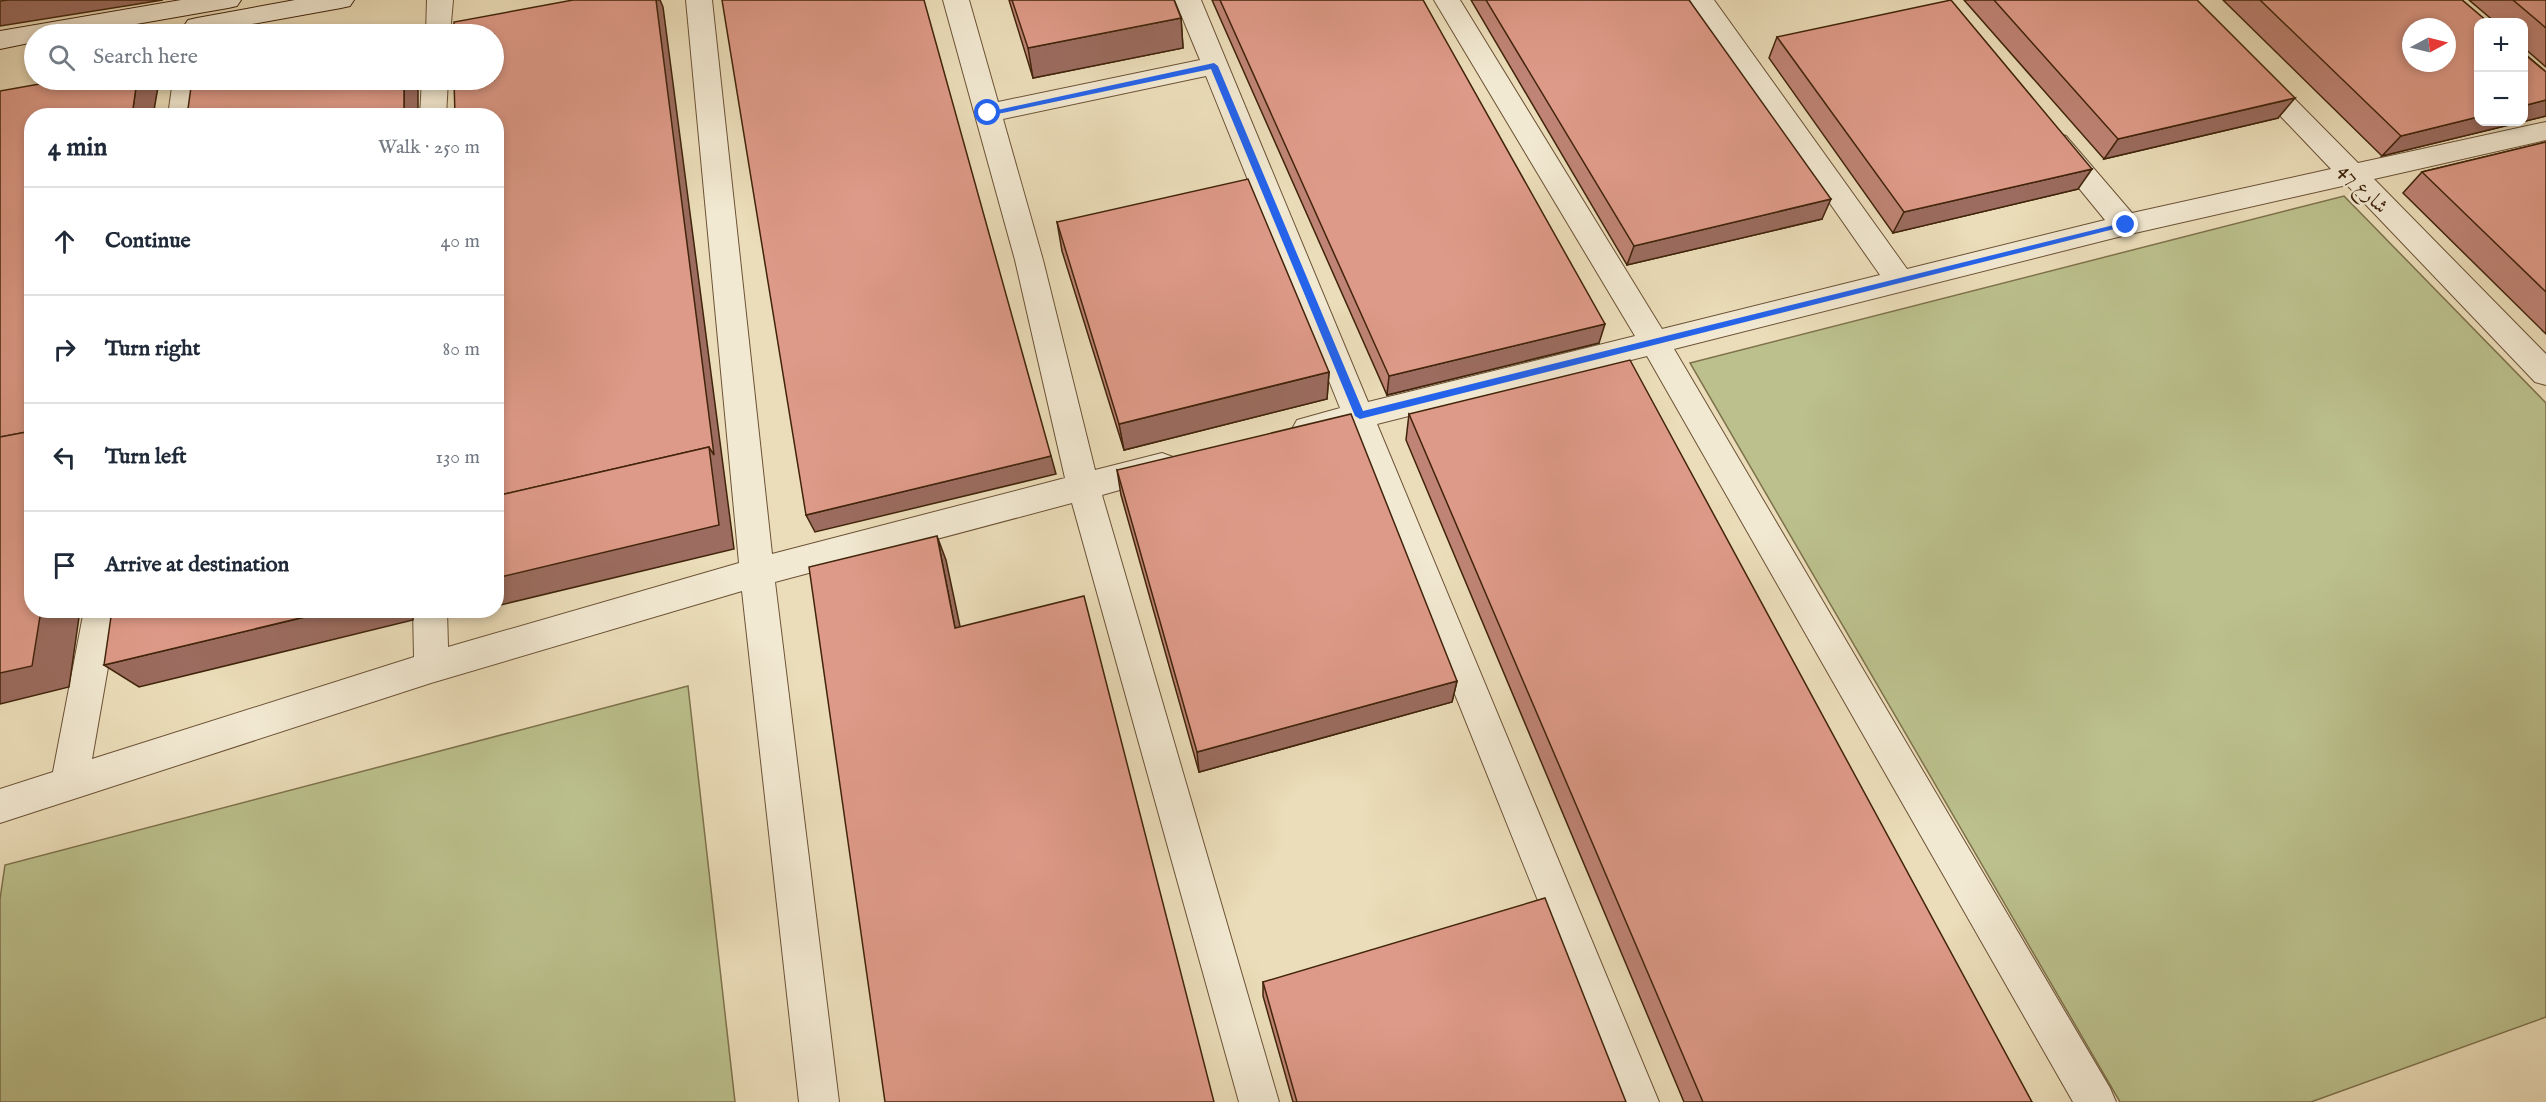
<!DOCTYPE html>
<html lang="en">
<head>
<meta charset="utf-8">
<style>
	body { margin:0; font-family:"IM FELL English",Amiri,serif; background:#f2f2f3; color:#1f2937 }
	.controls { position:absolute; right:18px; top:18px; display:grid; overflow:hidden; border-radius:12px; box-shadow:0 3px 9px #0003 }
	.controls button { width:54px; height:54px; display:grid; place-items:center; padding:0; border:0; border-bottom:2px solid #e0e1e3; background:#fff; color:#1f2937; font:30px sans-serif }
	.compass { position:absolute; left:2402px; top:18px; width:54px; height:54px; border-radius:50%; background:#fff; box-shadow:0 3px 9px #0003; rotate:83deg }
	.stop { position:absolute; width:18px; height:18px; margin:-14px; border:4px solid #2563eb; border-radius:50%; background:#fff }
	.stop.end { background:#2563eb; border-color:#fff; box-shadow:0 2px 6px #0008 }
	.list { margin:0; padding:0; list-style:none }
	h2 { display:flex; justify-content:space-between; align-items:center; height:78px; margin:0; padding:0 24px; font-size:26px }
	h2 small { font-size:20px; font-weight:400; color:#747a83 }
	.list li { display:grid; grid-template-columns:39px 1fr auto; gap:18px; align-items:center; box-sizing:border-box; height:108px; padding:0 24px; border-top:2px solid #e0e1e3 }
	.list b { display:block; font-size:22px; white-space:nowrap }
	.list em { font-size:20px; font-style:normal; color:#747a83 }
	.icon { flex:none; width:33px; height:33px; fill:none; stroke:currentColor; stroke-width:2; stroke-linecap:round; stroke-linejoin:round }
	.map { position:relative; flex:none; width:2546px; height:1102px; overflow:hidden }
	.search { position:absolute; background:#fff; box-shadow:0 3px 9px #0003; left:24px; top:24px; width:480px; height:66px; display:flex; align-items:center; gap:15px; box-sizing:border-box; padding:0 21px; border-radius:33px; color:#747a83; font-size:22px }
	.panel { position:absolute; background:#fff; box-shadow:0 3px 9px #0003; left:24px; top:108px; width:480px; height:510px; border-radius:24px }
	.map>svg:first-child { display:block }
	.green { fill:#bbc08c; stroke:#7e724c; stroke-width:1.5 }
	.lines { fill:none; stroke-linecap:round; stroke-linejoin:round }
	.minor-casing { stroke:#6c5236; stroke-width:2 }
	.secondary-casing { stroke:#41240b; stroke-width:2 }
	.minor { fill:#f2e9d2; fill-rule:evenodd }
	.secondary { fill:#f2e9d2; fill-rule:evenodd }
	.wall { fill:#bf8475; stroke:#41240b; stroke-width:1.5 }
	.shaded-wall { fill:#9b6c5f; stroke:#41240b; stroke-width:1.5 }
	.building { fill:#de9a88; stroke:#41240b; stroke-width:1.5; fill-rule:evenodd }
	.route { fill:#2563eb }
	.labels { text-anchor:middle; stroke-width:4.5; stroke-linejoin:round; paint-order:stroke }
	.street-label { font-size:21px; fill:#41240b; stroke:#f2e9d2 }
</style>
</head>
<body>
<div class="map">
<svg width="2546" height="1102" viewBox="0 0 2546 1102">
	<rect width="100%" height="100%" fill="#ebddb9"/>
	<filter id="stains"><feTurbulence type="fractalNoise" baseFrequency=".00333" numOctaves="4"/><feColorMatrix values="0 0 0 0 .2 0 0 0 0 .09 0 0 0 0 .02 0 0 0 .5 -.17"/></filter>
	<radialGradient id="worn" r=".72"><stop offset=".6" stop-color="#630" stop-opacity="0"/><stop offset="1" stop-color="#630" stop-opacity=".3"/></radialGradient>
	<g class="green">
		<path d="M2344,196L2546,403V1017L2311,1102H2120L1690,363Z"/>
		<path d="M688,686L735,1102H0V899L5,865Z"/>
	</g>
	<g class="lines">
		<g class="minor-casing">
			<g id="minor">
				<path d="M427,0H453L450,34H426Z"/>
				<path d="M686,0H712L772,554L1065,478L1015,260L943,0H969L998,102L1200,60L1175,0H1201L1368,402L1635,336L1434,0H1460L1662,329L1880,275L1688,0H1714L1907,269L2105,220L2042,143L2046,136L2056,133L2066,136L2132,213L2331,169L2248,82L2244,76L2248,70L2257,67L2266,70L2358,163L2546,122V140L2374,179L2546,354V385L2535,382L2347,185L2126,235L1674,349L2110,1088L2116,1102H2073L1647,356L1377,424L1659,1102H1619L1349,431L1308,442L1297,438L1292,429L1297,420L1340,408L1206,76L1003,119L1043,260L1095,470L1162,453L1173,457L1178,466L1173,475L1102,495L1279,1102H1239L1072,503L775,582L839,1102H799L742,591L431,683L0,823V789L53,772L84,610H118L92,759L414,657L413,610H447L448,647L739,563Z"/>
				<path d="M173,80H199L194,116H168Z"/>
				<path d="M422,80H448L446,116H420Z"/>
			</g>
		</g>
		<g class="secondary-casing">
			<g id="secondary">
				<path d="M181,0H241L237,6L228,8L79,34H34V42L0,49V31Z"/>
				<path d="M295,0H354L350,6L341,8L197,34L188,32L184,26L188,20L197,18Z"/>
			</g>
		</g>
		<use href="#minor" class="minor"/>
		<use href="#secondary" class="secondary"/>
	</g>
	<g class="wall">
		<path d="M1009,0H1174L1181,18L1183,48L1033,78Z"/>
		<path d="M1212,0H1423L1599,343L1387,395Z"/>
		<path d="M1471,0H1689L1822,219L1627,265Z"/>
		<path d="M1964,0H2197L2278,118L2104,159Z"/>
		<path d="M2223,0H2462L2546,72V116L2382,156Z"/>
		<path d="M2469,0H2546V67L2523,47V22H2495Z"/>
		<path d="M1777,37L2078,189L1893,233L1769,58Z"/>
		<path d="M2546,142V334L2403,193L2422,172Z"/>
		<path d="M1057,222L1329,372L1327,399L1124,450L1062,251Z"/>
		<path d="M1409,414L2032,1102H1684L1406,440Z"/>
		<path d="M1117,470L1457,681L1452,702L1199,772L1121,495Z"/>
		<path d="M1263,982L1626,1102H1293L1263,996Z"/>
	</g>
	<g class="shaded-wall">
		<path d="M8,0H163L0,26V1Z"/>
		<path d="M656,0H660L663,7L734,549L496,606V578Z"/>
		<path d="M1181,18L1183,48L1033,78L1028,48Z"/>
		<path d="M405,27L410,34H405Z"/>
		<path d="M137,80H151L158,87L153,116H132Z"/>
		<rect x="404" y="80" width="14" height="36"/>
		<path d="M2295,98L2278,118L2104,159L2118,139Z"/>
		<path d="M2546,100V116L2382,156L2401,136L2478,117V122H2523V106Z"/>
		<path d="M2092,169L2078,189L1893,233L1904,212Z"/>
		<path d="M1831,199L1822,219L1627,265L1634,246Z"/>
		<path d="M1605,324L1599,343L1387,395L1389,376Z"/>
		<path d="M1329,372L1327,399L1124,450L1119,424Z"/>
		<path d="M1051,456L1056,474L815,532L806,515Z"/>
		<path d="M937,536L946,560L965,650L955,628Z"/>
		<path d="M41,610H80L69,687L0,704V673Z"/>
		<path d="M334,610H413V620L139,687L104,665Z"/>
		<path d="M1457,681L1452,702L1199,772L1197,752Z"/>
	</g>
	<g class="building">
		<path d="M573,0H656L714,455L709,447L496,496V116H455L454,80H494V34H454V22Z"/>
		<path d="M722,0H924L1051,456L806,515Z"/>
		<path d="M1012,0H1174L1181,18L1028,48Z"/>
		<path d="M1220,0H1423L1605,324L1389,376Z"/>
		<path d="M1486,0H1689L1831,199L1634,246Z"/>
		<path d="M1951,0L2092,169L1904,212L1777,37Z"/>
		<path d="M1994,0H2197L2295,98L2118,139Z"/>
		<path d="M2260,0H2462L2488,22H2478V117L2401,136ZM2411,27H2447V63H2411Z"/>
		<path d="M2513,0H2546V28Z"/>
		<path d="M405,27V34H364Z"/>
		<path d="M2523,53L2546,72V100L2523,106Z"/>
		<path d="M62,80H137L132,116H32V431L0,437V91Z"/>
		<path d="M192,80H404V116H187Z"/>
		<path d="M2546,142V292L2422,172Z"/>
		<path d="M1248,179L1329,372L1119,424L1057,222Z"/>
		<path d="M1630,360L2032,1102H1703L1409,414Z"/>
		<path d="M1351,414L1457,681L1197,752L1117,470Z"/>
		<path d="M32,431V610H41L32,666L0,673V437Z"/>
		<path d="M709,447L719,525L496,578V496Z"/>
		<path d="M937,536L955,628L1084,596L1214,1102H885L809,567Z"/>
		<path d="M112,610H334L104,665Z"/>
		<path d="M1545,898L1626,1102H1297L1263,982Z"/>
	</g>
	<path class="route" d="M1214,63L1218,66L1363,411L2126,222L2130,225L1360,419L1355,416L1211,69L988,116L984,113Z"/>
	<g class="labels">
		<g class="street-label">
			<text transform="translate(2364 188) rotate(46)" y="7">شارع 47</text>
		</g>
	</g>
	<rect width="100%" height="100%" filter="url(#stains)"/>
	<rect width="100%" height="100%" fill="url(#worn)"/>
</svg>
<div class="controls">
<button>+</button>
<button>−</button>
</div>
<svg class="compass" viewBox="-18 -18 36 36"><path d="M0-13l5 13h-10z" fill="#e53935"/><path d="M0 13l5-13h-10z" fill="#747a83"/></svg>
<div class="stop" style="left:988px;top:113px"></div>
<div class="stop end" style="left:2126px;top:225px"></div>
<div class="search"><svg class="icon" aria-label="search" viewBox="0 0 24 24"><circle cx="10" cy="10" r="6"/><path d="M15 15l6 6"/></svg>Search here</div>
<section class="panel">
<h2>4 min<small>Walk · 250 m</small></h2>
<ul class="list">
<li><svg class="icon" aria-label="ahead" viewBox="0 0 24 24"><path d="M12 20V5M6 11l6-6 6 6"/></svg><div><b>Continue</b></div><em>40 m</em></li>
<li><svg class="icon" aria-label="right" viewBox="0 0 24 24"><path d="M7 20v-9h11M14 6l5 5-5 5"/></svg><div><b>Turn right</b></div><em>80 m</em></li>
<li><svg class="icon" aria-label="left" viewBox="0 0 24 24"><path d="M17 20v-9H6M10 6l-5 5 5 5"/></svg><div><b>Turn left</b></div><em>130 m</em></li>
<li><svg class="icon" aria-label="arrive" viewBox="0 0 24 24"><path d="M6 21V4h12l-3 4 3 4H6"/></svg><div><b>Arrive at destination</b></div></li>
</ul>
</section>
</div>
</body>
</html>
